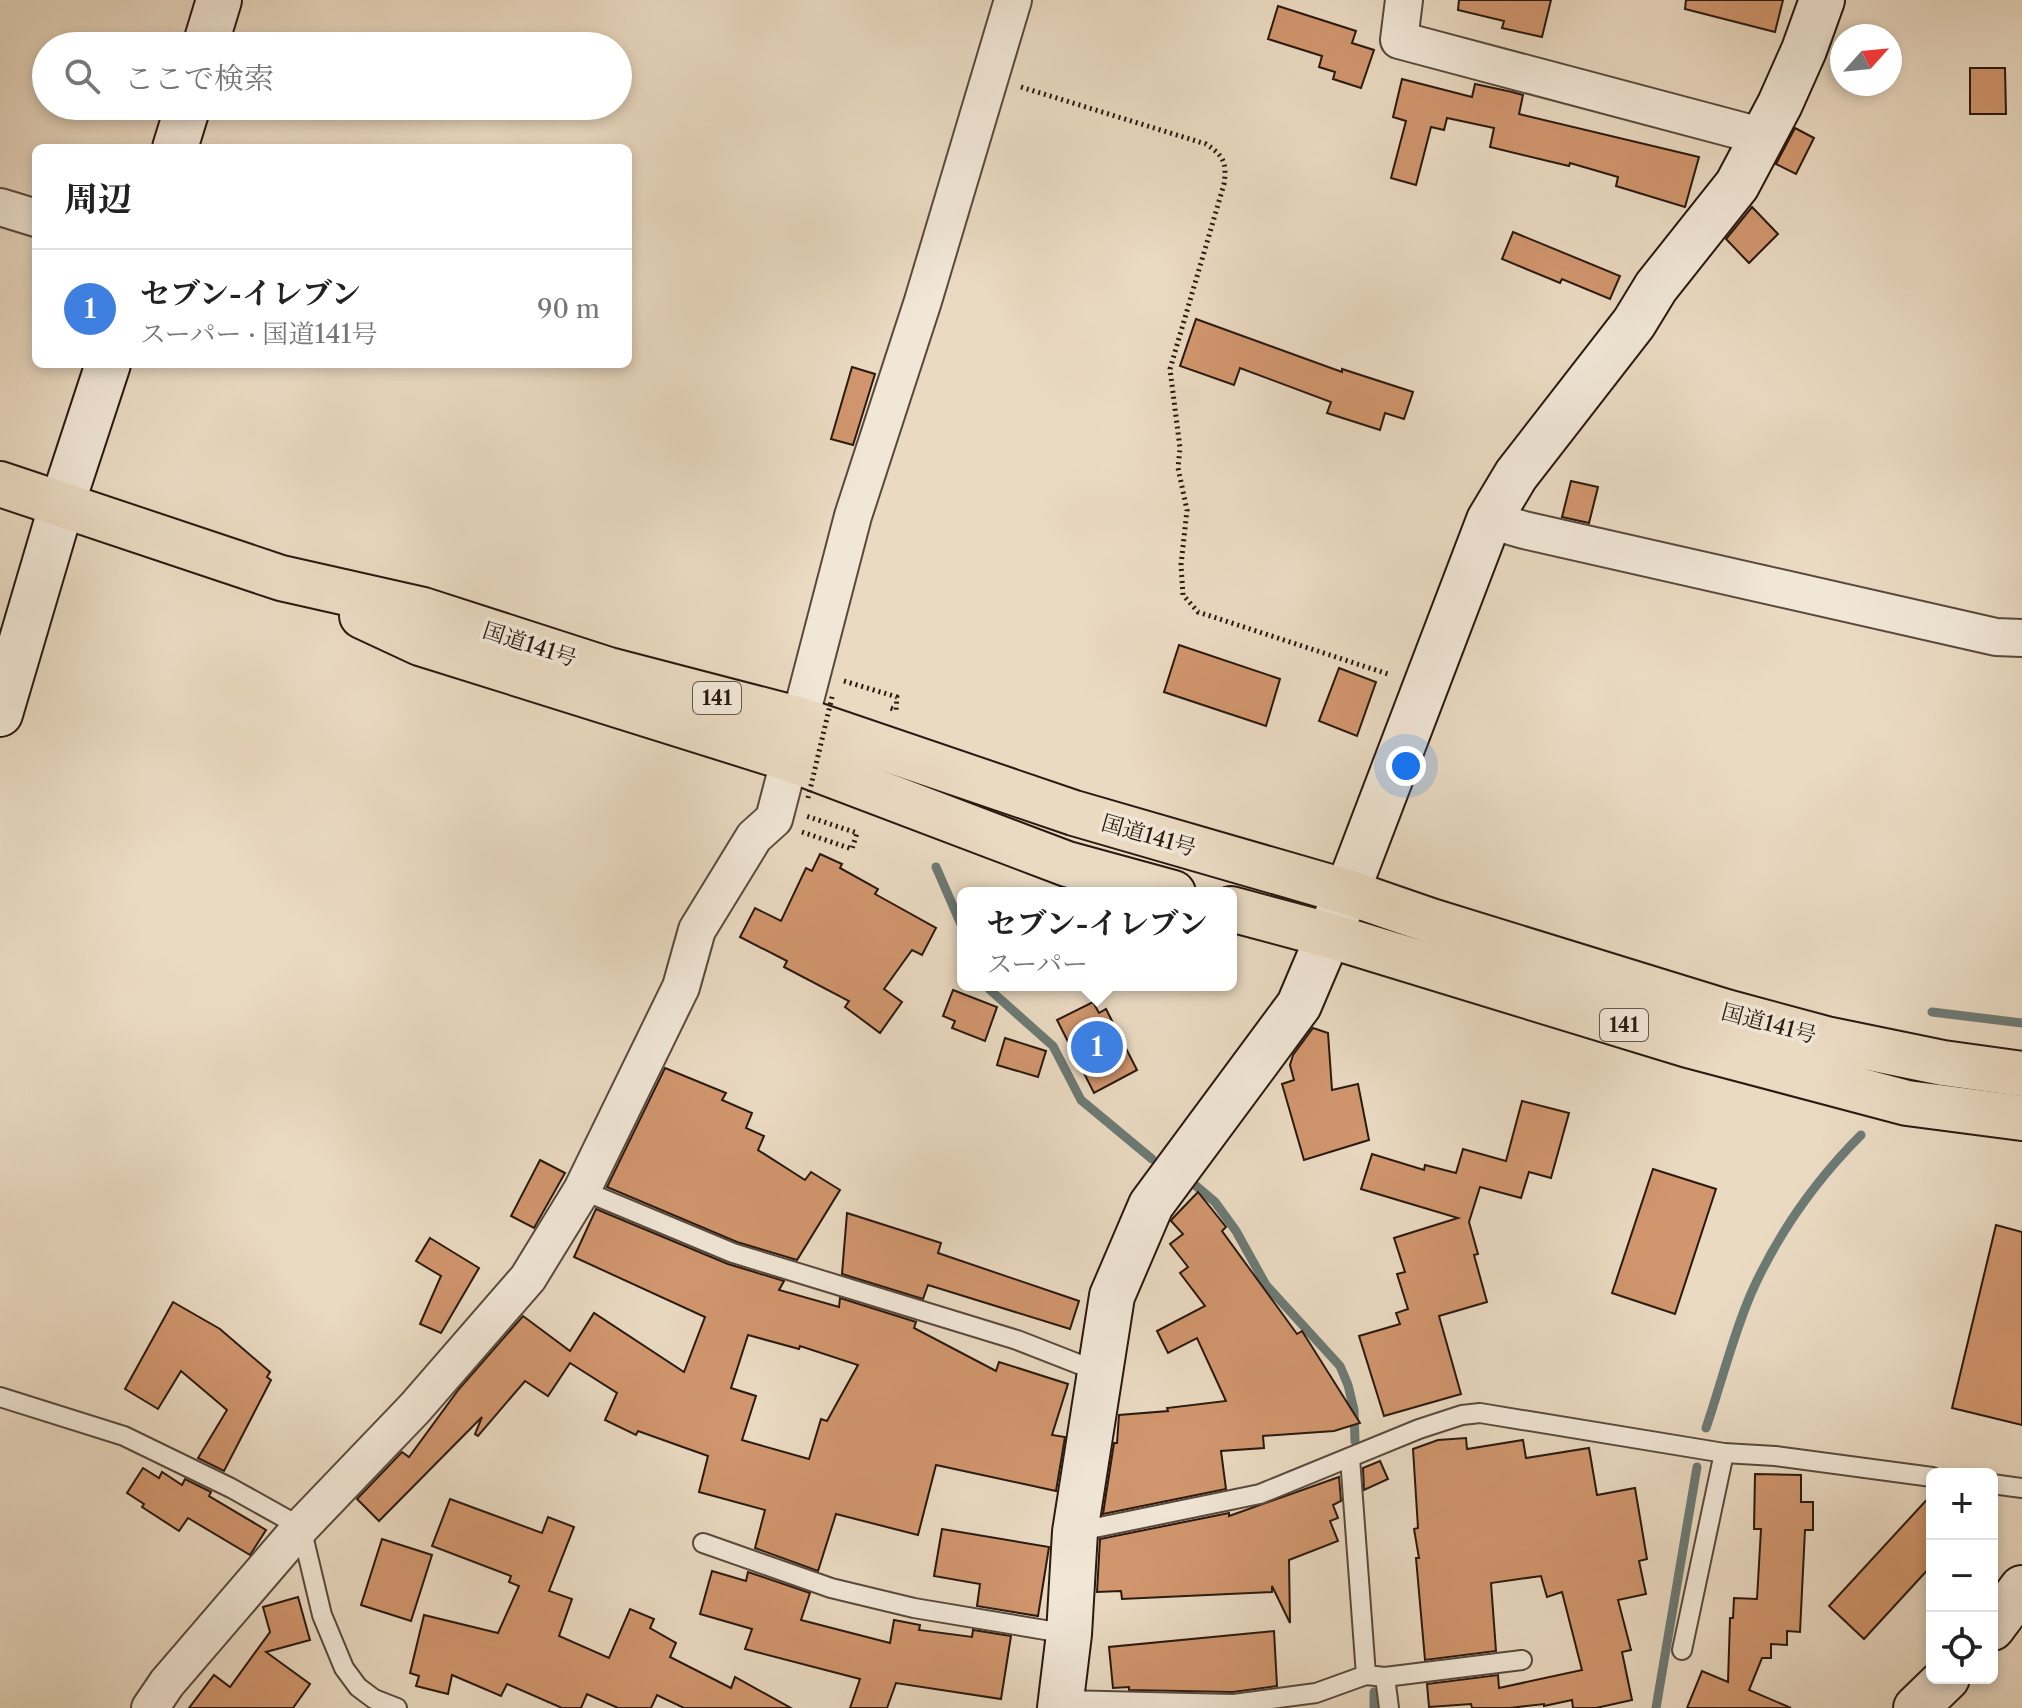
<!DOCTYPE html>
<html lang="ja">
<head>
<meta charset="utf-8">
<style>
	body { margin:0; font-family:"Libre Caslon Text","Noto Serif JP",serif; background:#f6f6f6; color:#222 }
	.controls { position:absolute; right:24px; bottom:24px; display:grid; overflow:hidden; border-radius:12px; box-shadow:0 4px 12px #0003 }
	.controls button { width:72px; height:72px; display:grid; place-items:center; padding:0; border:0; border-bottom:2px solid #e0e0e0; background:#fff; color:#222; font:40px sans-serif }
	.compass { position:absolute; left:1830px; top:24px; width:72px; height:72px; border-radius:50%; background:#fff; box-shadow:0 4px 12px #0003; rotate:63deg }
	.you { position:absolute; left:1406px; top:766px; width:28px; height:28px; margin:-20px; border:6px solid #fff; border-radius:50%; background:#1a73e8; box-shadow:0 0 0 12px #1a73e833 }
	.badge { display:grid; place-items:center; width:52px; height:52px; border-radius:50%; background:#8f2418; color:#fff; font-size:26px; font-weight:700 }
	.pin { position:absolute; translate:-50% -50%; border:4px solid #fff; box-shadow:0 2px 8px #0006 }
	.popup { position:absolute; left:957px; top:887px; width:280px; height:104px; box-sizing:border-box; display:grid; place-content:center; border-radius:12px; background:#fff; filter:drop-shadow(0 2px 6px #0005); font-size:26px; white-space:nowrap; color:#767676 }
	.popup b { font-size:30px; color:#222 }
	.popup::after { content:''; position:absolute; left:50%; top:100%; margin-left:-16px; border:16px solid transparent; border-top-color:#fff }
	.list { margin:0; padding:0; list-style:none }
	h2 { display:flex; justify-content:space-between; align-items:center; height:104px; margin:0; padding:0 32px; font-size:34px }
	h2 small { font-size:26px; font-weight:400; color:#767676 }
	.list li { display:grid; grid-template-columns:52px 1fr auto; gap:24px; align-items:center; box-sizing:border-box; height:120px; padding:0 32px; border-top:2px solid #e0e0e0 }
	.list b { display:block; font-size:30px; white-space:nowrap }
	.list p { margin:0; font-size:26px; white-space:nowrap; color:#767676 }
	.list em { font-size:26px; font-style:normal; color:#767676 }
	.icon { flex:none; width:44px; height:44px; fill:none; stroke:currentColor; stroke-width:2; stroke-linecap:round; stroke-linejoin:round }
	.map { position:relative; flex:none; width:2022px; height:1708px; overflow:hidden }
	.search { position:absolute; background:#fff; box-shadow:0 4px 12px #0003; left:32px; top:32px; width:600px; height:88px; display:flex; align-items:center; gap:20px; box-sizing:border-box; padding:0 28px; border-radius:44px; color:#767676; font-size:30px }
	.panel { position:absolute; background:#fff; box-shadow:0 4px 12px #0003; left:32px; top:144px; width:600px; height:224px; border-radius:12px }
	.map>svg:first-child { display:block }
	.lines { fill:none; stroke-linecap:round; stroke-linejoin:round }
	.stream { stroke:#6c7a74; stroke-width:9 }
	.building { fill:#d1966e; stroke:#291910; stroke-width:2; fill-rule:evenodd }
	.lane-casing { stroke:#59493c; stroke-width:22 }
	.street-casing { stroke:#59493c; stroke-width:40 }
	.secondary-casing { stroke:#291910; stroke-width:48 }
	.highway-casing { stroke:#291910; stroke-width:48 }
	.path { stroke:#291910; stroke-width:5; stroke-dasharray:2 4; stroke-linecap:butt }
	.lane { stroke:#f1e7d7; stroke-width:18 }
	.street { stroke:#f1e7d7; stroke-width:36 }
	.secondary { stroke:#f1e7d7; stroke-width:44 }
	.highway { stroke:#eadac2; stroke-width:44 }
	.path-bridge { stroke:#291910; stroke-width:5; stroke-dasharray:2 4; stroke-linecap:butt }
	.labels { text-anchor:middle; stroke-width:7; stroke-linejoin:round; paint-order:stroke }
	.shield { fill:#f1e7d7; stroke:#65574c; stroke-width:2 }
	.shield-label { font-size:20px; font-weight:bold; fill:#291910 }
	.street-label { font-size:22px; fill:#291910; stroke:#f1e7d7 }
</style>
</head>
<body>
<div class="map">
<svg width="2022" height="1708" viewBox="0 0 2022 1708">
	<rect width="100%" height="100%" fill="#eadac2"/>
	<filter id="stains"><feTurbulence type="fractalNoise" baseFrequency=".0025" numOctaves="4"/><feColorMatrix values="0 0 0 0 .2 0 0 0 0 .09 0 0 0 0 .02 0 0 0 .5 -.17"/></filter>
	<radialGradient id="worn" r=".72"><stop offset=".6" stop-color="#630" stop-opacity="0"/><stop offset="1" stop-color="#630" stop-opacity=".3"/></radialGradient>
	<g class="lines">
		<g class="stream">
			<path d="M936,867L963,929"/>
			<path d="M988,985L990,990L1053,1046L1081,1100L1152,1159"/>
			<path d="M1932,1012L2022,1023"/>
			<path d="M1189,1180L1215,1202L1236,1231L1266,1285L1340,1366L1348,1385L1354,1410L1355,1441"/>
			<path d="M1706,1428C1721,1384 1735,1328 1754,1287C1780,1231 1818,1178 1861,1135"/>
			<path d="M1374,1692V1708"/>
			<path d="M1656,1708L1697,1467"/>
		</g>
	</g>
	<g class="building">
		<path d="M1459,0H1551L1542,37L1502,28L1504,21L1458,10Z"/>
		<path d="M1686,0H1783L1775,32L1685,9Z"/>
		<path d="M1278,6L1356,31L1352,43L1374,50L1361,88L1333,79L1335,72L1319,67L1322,56L1268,39Z"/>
		<path d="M1970,68H2005L2006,114H1970Z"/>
		<path d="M1402,79L1472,97L1475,84L1512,92L1523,95L1519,114L1699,157L1685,207L1616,186L1618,177L1570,163L1569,166L1490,147L1494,128L1447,118L1444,130L1431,127L1416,185L1391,178L1406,121L1393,117Z"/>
		<path d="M1795,128L1814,138L1796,174L1776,164Z"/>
		<path d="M1752,207L1778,234L1749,263L1726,239Z"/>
		<path d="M1513,232L1620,276L1610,299L1562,279L1560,283L1502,259Z"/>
		<path d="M1196,319L1342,372V369L1413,392L1404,419L1385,413L1380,430L1327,413L1331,402L1240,368L1234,385L1180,366Z"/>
		<path d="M852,367L875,374L853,445L831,439Z"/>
		<path d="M1571,481L1598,487L1589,523L1562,517Z"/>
		<path d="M1179,645L1280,679L1266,726L1164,692Z"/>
		<path d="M1339,668L1376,682L1357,736L1319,721Z"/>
		<path d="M820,854L842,864L840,868L878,889L875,894L936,928L922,955L912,950L884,989L902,1002L880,1033L845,1007L849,1001L784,967L787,961L740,937L755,908L781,921L806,868L812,871Z"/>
		<path d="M953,990L997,1007L985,1041L952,1028L955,1021L943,1016Z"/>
		<path d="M1093,1002L1099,1013L1106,1009L1137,1070L1094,1093L1057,1020Z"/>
		<path d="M1313,1028L1328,1033L1332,1090L1358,1084L1369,1140L1304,1160L1282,1084L1294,1080L1290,1065L1293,1055Z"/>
		<path d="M1005,1038L1046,1051L1038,1077L997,1065Z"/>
		<path d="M665,1068L726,1093L722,1100L752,1113L746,1128L764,1136L758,1150L805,1180L811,1172L840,1190L797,1260L737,1242L607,1187Z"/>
		<path d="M1522,1101L1569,1113L1551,1178L1529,1172L1521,1198L1480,1187L1469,1222L1478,1254L1474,1255L1487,1302L1439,1316L1461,1394L1384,1416L1359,1336L1400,1324L1396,1313L1408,1309L1397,1274L1405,1272L1394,1238L1458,1218L1361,1189L1372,1154L1424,1170L1425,1165L1456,1173L1463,1149L1506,1161Z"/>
		<path d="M540,1160L565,1173L534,1228L511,1216Z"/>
		<path d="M1653,1169L1716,1189L1675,1314L1612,1293Z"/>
		<path d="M1198,1192L1226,1227L1222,1231L1297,1334L1302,1331L1360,1423L1334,1431L1263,1436L1264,1448L1221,1451L1226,1489L1103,1514L1114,1443H1117L1119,1415L1168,1411L1167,1408L1226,1401L1197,1338L1168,1353L1157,1331L1205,1306L1180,1273L1188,1267L1170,1244L1183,1234L1171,1221L1173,1218Z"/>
		<path d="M596,1209L728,1264L784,1281L779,1290L839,1307L840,1298L916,1322L914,1328L996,1371L999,1362L1068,1384L1052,1435L1065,1437L1056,1491L936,1465L918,1535L836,1514L818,1571L755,1548L765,1510L699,1492L708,1456L638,1431L636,1435L605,1420L617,1393L570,1363L548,1396L525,1381L478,1436L475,1434L482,1417L379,1521L357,1499L402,1452L409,1457L459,1389L523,1316L570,1351L594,1313L684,1372L705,1317L574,1257ZM748,1335L799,1349L800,1346L858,1365L827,1421L821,1419L809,1459L742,1440L756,1396L731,1388Z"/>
		<path d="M847,1213L941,1243L938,1253L1079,1301L1070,1329L928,1285L923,1299L842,1274Z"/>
		<path d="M1996,1225L2022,1232V1425L1952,1408Z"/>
		<path d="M430,1238L479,1268L441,1333L420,1324L441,1276L416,1261Z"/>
		<path d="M173,1302L220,1329L270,1372L267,1377L271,1380L224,1471L198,1458L227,1410L181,1371L158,1409L125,1389Z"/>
		<path d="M1466,1438L1467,1449L1523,1440L1526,1458L1589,1448L1597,1495L1635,1488L1647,1559L1639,1561L1646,1594L1618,1600L1631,1650L1622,1652L1632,1700L1596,1708H1573L1572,1700L1544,1706V1704L1510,1708H1472L1471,1704L1429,1707L1427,1684L1498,1675L1499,1688L1582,1670L1562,1592L1547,1597L1541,1576L1491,1583L1496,1651L1425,1660L1416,1558H1419L1414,1529L1418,1528L1413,1449L1438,1440Z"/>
		<path d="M1380,1461L1388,1479L1364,1490L1363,1468Z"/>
		<path d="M143,1468L159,1478L162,1472L182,1485L185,1479L211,1492L209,1496L266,1530L250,1555L188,1518L179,1531L142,1507L144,1504L127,1493Z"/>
		<path d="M1755,1474L1801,1475V1502H1813V1530H1805L1800,1632L1787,1631V1645L1771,1644V1658H1762L1749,1690L1791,1708H1687L1702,1671L1728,1682L1730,1618H1733L1734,1598L1757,1599L1761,1529H1754Z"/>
		<path d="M1339,1477L1341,1501L1333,1505L1338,1518L1330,1521L1338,1541L1289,1560L1290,1623L1272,1586V1592L1122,1599L1121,1591L1097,1592L1100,1539L1229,1513V1516Z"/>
		<path d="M1932,1494V1565L1864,1639L1829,1606Z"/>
		<path d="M450,1499L542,1533L548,1517L574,1527L549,1591L572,1599L559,1636L609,1658L630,1609L654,1619L650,1628L676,1643L670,1657L731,1688L735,1677L791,1708H684L657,1695L651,1708H618L587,1694L581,1708H562L507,1684L501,1696L452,1675L448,1694L416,1686L419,1676L410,1673L424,1615L498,1633L519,1586L509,1582L511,1576L432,1546Z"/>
		<path d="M942,1529L1049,1547L1038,1616L977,1606L980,1584L934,1576Z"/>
		<path d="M382,1539L432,1555L411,1621L361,1605Z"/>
		<path d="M712,1571L746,1581L748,1572L810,1593L801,1620L890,1643L894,1620L920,1625L919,1630L972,1637L973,1630L1011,1636L1001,1699L896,1683L887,1708H850L860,1679L745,1649L752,1629L700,1614Z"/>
		<path d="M298,1597L310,1640L266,1652L310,1684L293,1708H189L214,1675L230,1687L270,1632L263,1607Z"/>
		<path d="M1274,1631L1277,1686L1233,1692L1129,1690V1687L1113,1688L1109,1647Z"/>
	</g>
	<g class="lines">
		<g class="lane-casing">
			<g id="lane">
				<path d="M582,1190L733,1253L1017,1340L1099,1372"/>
				<path d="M0,1397L124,1436L231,1488L301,1527L322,1615L344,1668L358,1687L374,1699L397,1708"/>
				<path d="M1992,1484L2022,1488"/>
				<path d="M1075,1532L1260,1494L1419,1429L1462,1415L1480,1413L1724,1453L1775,1456L1932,1477"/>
				<path d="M703,1543L831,1588L914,1608L1069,1634"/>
				<path d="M1682,1650L1724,1453"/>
				<path d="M1366,1675L1385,1677L1522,1660"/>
				<path d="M1385,1677L1389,1708"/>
				<path d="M1062,1700L1234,1704L1316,1693L1366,1675L1350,1458"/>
			</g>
		</g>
		<g class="street-casing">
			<g id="street">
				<path d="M1404,0L1399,40L1764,137"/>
				<path d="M0,207L36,218"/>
				<path d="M1489,520L1524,530L1996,637L2022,638"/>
				<path d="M150,1708L167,1683L301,1527L415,1408L528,1278L582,1190L681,987L697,930L754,837L774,819L853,516L923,301L1013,0"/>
			</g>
		</g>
		<g class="secondary-casing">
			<g id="secondary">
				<path d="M205,46L219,0"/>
				<path d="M175,148L188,106"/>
				<path d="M0,714L62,504L108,364"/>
				<path d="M1992,1628L2022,1588"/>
				<path d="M1060,1708L1069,1634L1075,1532L1112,1296L1151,1205L1299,1005L1347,892L1489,520L1516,475L1634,323L1656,287L1737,185L1780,104L1804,50L1822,0"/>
				<path d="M1916,1708L1947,1678"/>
			</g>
		</g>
		<g class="highway-casing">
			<g id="highway">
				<path d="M0,484L281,578L423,610L609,670L801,720L1074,813L1347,892L1431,921L1726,1012L1826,1039L1943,1063L2022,1074"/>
				<path d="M362,616L420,643L790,759L1067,864L1173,893"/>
				<path d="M1231,909L1328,935L1688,1045L1907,1103L2022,1118"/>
			</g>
		</g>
		<g class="path">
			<path d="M1021,87L1206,144C1224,156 1227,163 1224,184L1170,369L1180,448L1178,468L1187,510L1181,565L1183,595L1198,612L1391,675"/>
			<path d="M844,681L897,697L896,710L890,708"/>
			<path d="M802,832L852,849L857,833L806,816"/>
		</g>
		<use href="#lane" class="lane"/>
		<use href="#street" class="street"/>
		<use href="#secondary" class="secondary"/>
		<use href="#highway" class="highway"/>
		<path class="path-bridge" d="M808,798L833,693"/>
	</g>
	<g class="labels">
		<g class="shield">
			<rect x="693" y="682" width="48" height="32" rx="6"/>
			<rect x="1600" y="1009" width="48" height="32" rx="6"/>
		</g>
		<g class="shield-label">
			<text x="717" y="705">141</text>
			<text x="1624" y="1032">141</text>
		</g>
		<g class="street-label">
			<text transform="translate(530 644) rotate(18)" y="8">国道141号</text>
			<text transform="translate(1149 835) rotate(16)" y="8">国道141号</text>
			<text transform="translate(1769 1023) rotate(15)" y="8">国道141号</text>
		</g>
	</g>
	<rect width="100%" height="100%" filter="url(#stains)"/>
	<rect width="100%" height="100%" fill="url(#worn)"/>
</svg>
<div class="controls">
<button>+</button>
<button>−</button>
<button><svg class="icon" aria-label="locate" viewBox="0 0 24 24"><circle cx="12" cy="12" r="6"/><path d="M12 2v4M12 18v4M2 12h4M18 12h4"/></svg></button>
</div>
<svg class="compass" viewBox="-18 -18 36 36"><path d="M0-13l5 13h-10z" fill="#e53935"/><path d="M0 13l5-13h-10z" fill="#767676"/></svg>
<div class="you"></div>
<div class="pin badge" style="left:1097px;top:1047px;background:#3f7fe0">1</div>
<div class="popup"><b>セブン-イレブン</b>スーパー</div>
<div class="search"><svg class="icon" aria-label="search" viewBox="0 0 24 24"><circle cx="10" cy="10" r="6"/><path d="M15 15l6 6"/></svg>ここで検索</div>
<section class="panel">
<h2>周辺<small></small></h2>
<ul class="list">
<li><span class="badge" style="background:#3f7fe0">1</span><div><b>セブン-イレブン</b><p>スーパー · 国道141号</p></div><em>90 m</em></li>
</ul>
</section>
</div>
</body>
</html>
